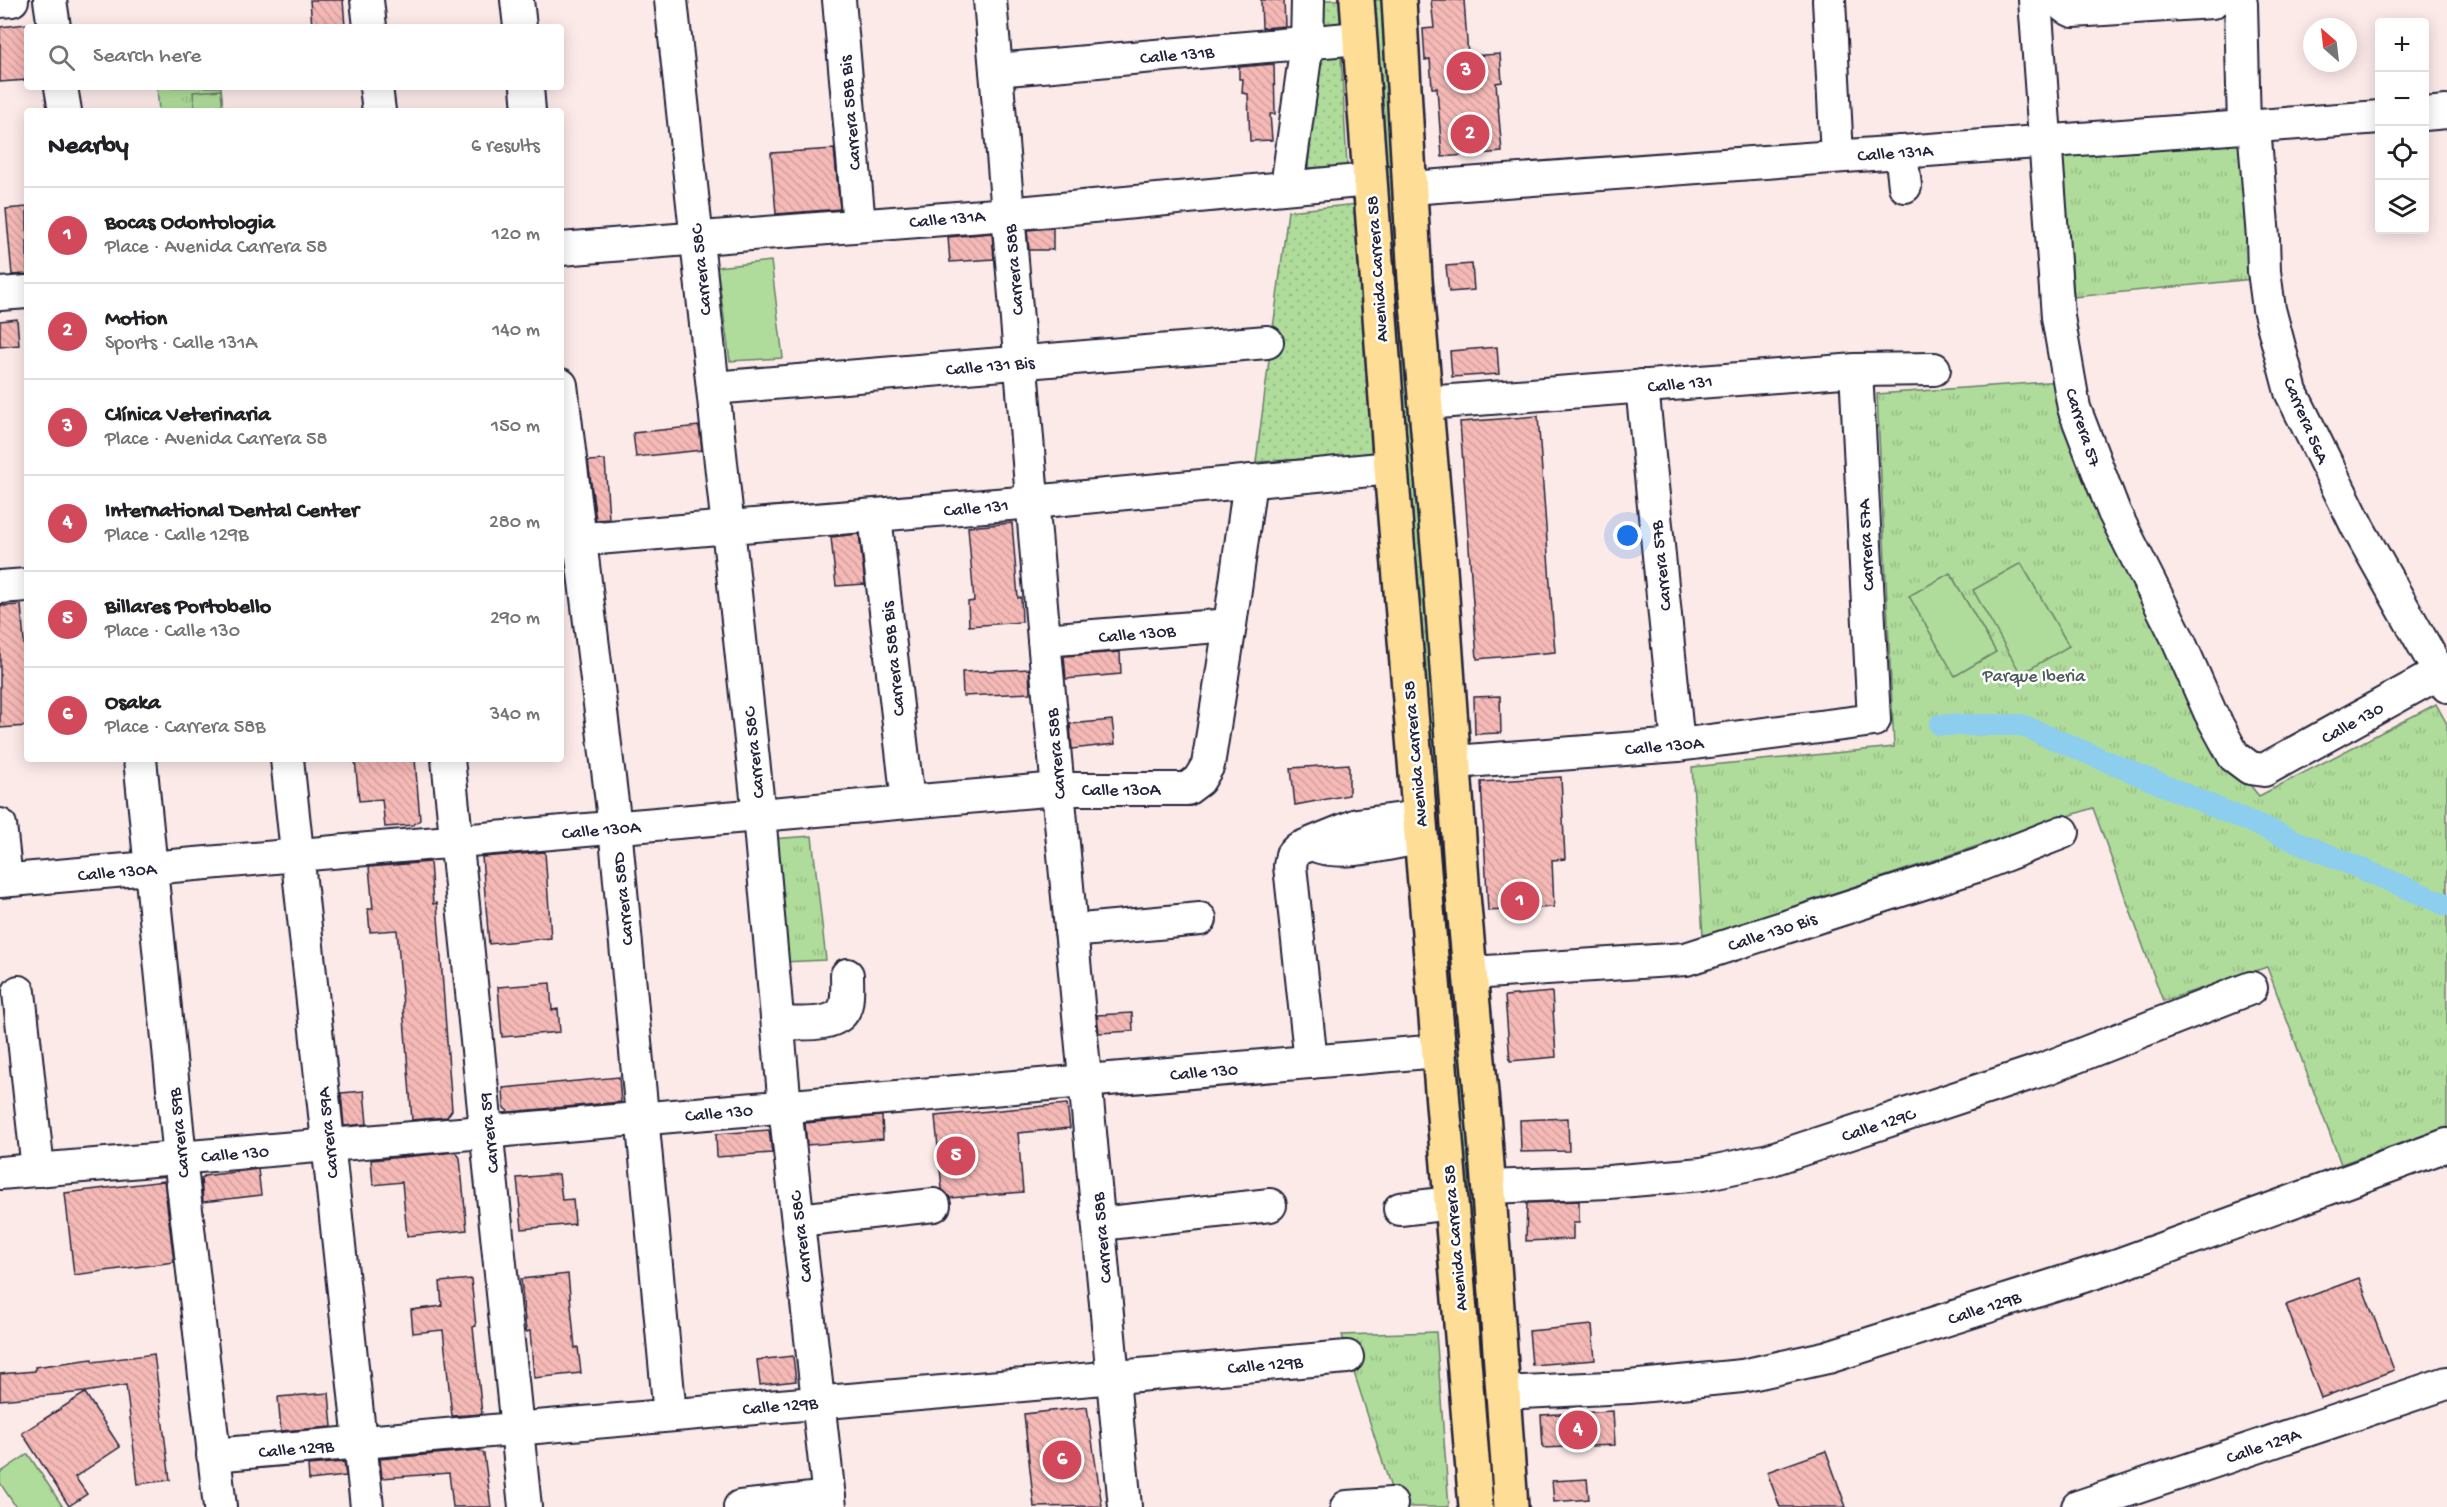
<!DOCTYPE html>
<html lang="en">
<head>
<meta charset="utf-8">
<style>
	body { margin:0; font-family:"Gochi Hand",sans-serif; background:#f2f2f2; color:#202124 }
	.controls { position:absolute; right:18px; top:18px; display:grid; overflow:hidden; border-radius:6px; box-shadow:0 3px 15px #0003 }
	.controls button { width:54px; height:54px; display:grid; place-items:center; padding:0; border:0; border-bottom:2px solid #e0e0e0; background:#fff; color:#202124; font:30px sans-serif }
	.compass { position:absolute; left:2303px; top:18px; width:54px; height:54px; border-radius:50%; background:#fff; box-shadow:0 3px 15px #0003; rotate:332deg }
	.you { position:absolute; left:1628px; top:536px; width:21px; height:21px; margin:-15px; border:4px solid #fff; border-radius:50%; background:#1a73e8; box-shadow:0 0 0 9px #1a73e833 }
	.badge { display:grid; place-items:center; width:39px; height:39px; border-radius:50%; background:#d1495b; color:#fff; font-size:20px; font-weight:700 }
	.pin { position:absolute; translate:-50% -50%; border:3px solid #fff; box-shadow:0 2px 6px #0006 }
	.list { margin:0; padding:0; list-style:none }
	h2 { display:flex; justify-content:space-between; align-items:center; height:78px; margin:0; padding:0 24px; font-size:26px }
	h2 small { font-size:20px; font-weight:400; color:#757577 }
	.list li { display:grid; grid-template-columns:39px 1fr auto; gap:18px; align-items:center; box-sizing:border-box; height:96px; padding:0 24px; border-top:2px solid #e0e0e0 }
	.list b { display:block; font-size:22px; white-space:nowrap }
	.list p { margin:0; font-size:20px; white-space:nowrap; color:#757577 }
	.list em { font-size:20px; font-style:normal; color:#757577 }
	.icon { flex:none; width:33px; height:33px; fill:none; stroke:currentColor; stroke-width:2; stroke-linecap:round; stroke-linejoin:round }
	.map { position:relative; flex:none; width:2447px; height:1507px; overflow:hidden }
	.search { position:absolute; background:#fff; box-shadow:0 3px 15px #0003; left:24px; top:24px; width:540px; height:66px; display:flex; align-items:center; gap:15px; box-sizing:border-box; padding:0 21px; border-radius:6px; color:#757577; font-size:22px }
	.panel { position:absolute; background:#fff; box-shadow:0 3px 15px #0003; left:24px; top:108px; width:540px; height:654px; border-radius:6px }
	.map>svg:first-child { display:block }
	.grass { fill:url(#grass-dots); stroke:#687f6a; stroke-width:1.5 }
	.park { fill:url(#park-tufts); stroke:#687f6a; stroke-width:1.5 }
	.pitch { fill:#afdc9a; stroke:#687f6a; stroke-width:1.5 }
	.lines { fill:none; stroke-linecap:round; stroke-linejoin:round }
	.canal { stroke:#8dceee; stroke-width:22 }
	.building { fill:url(#building-back-hatch); stroke:#22223b; stroke-width:1.5 }
	.minor-casing { stroke:#22223b; stroke-width:36 }
	.major-casing { stroke:#22223b; stroke-width:38 }
	.minor { stroke:#fff; stroke-width:32 }
	.major { stroke:#fedd96; stroke-width:33 }
	.labels { text-anchor:middle; stroke-width:5; stroke-linejoin:round; paint-order:stroke }
	.street-label { font-size:18px; fill:#22223b; stroke:#fff }
	.park-label { font-size:18px; fill:#4c5a58; stroke:#fff }
</style>
</head>
<body>
<div class="map">
<svg width="2447" height="1507" viewBox="0 0 2447 1507">
	<defs>
		<pattern id="grass-dots" width="8" height="8" patternUnits="userSpaceOnUse" patternTransform="scale(1.5)"><rect width="8" height="8" fill="#afdc9a"/><path d="M2 2h.1M6 6h.1" fill="none" stroke="#96bc86" stroke-width="1.8" stroke-linecap="round"/></pattern>
		<pattern id="park-tufts" width="24" height="20" patternUnits="userSpaceOnUse" patternTransform="scale(1.5)"><rect width="24" height="20" fill="#afdc9a"/><path d="M3 7l-1-3M5 7V3M7 7l1-3M15 17l-1-3M17 17v-4M19 17l1-3" fill="none" stroke="#96bc86"/></pattern>
		<pattern id="building-back-hatch" width="6" height="6" patternUnits="userSpaceOnUse" patternTransform="scale(1.5)"><rect width="6" height="6" fill="#f5b9b6"/><path d="M-1 5l2 2M0 0l6 6M5-1l2 2" fill="none" stroke="#d29f9d"/></pattern>
	</defs>
	<rect width="100%" height="100%" fill="#fceae9"/>
	<filter id="ink" filterUnits="userSpaceOnUse"><feTurbulence type="fractalNoise" baseFrequency=".0167" numOctaves="2"/><feDisplacementMap in="SourceGraphic" scale="12" xChannelSelector="R" yChannelSelector="G"/><feConvolveMatrix kernelMatrix="1 2 1 2 8 2 1 2 1" color-interpolation-filters="sRGB"/></filter>
	<g filter="url(#ink)">
		<g class="grass">
			<path d="M1314,0H1344L1346,27L1314,31Z"/>
			<path d="M1373,0H1391L1498,1456L1474,1333Z"/>
			<path d="M1319,55H1341L1347,166L1308,168Z"/>
			<path d="M1358,204L1373,455L1256,462L1288,211Z"/>
		</g>
		<g class="park">
			<path d="M157,87H221L223,111H159Z"/>
			<path d="M2243,143L2253,279L2074,297L2062,154Z"/>
			<path d="M2061,381L2222,751L2259,796L2436,704L2447,724V1127L2341,1164L2267,967L2163,1001L2093,808L1703,936L1692,767L1894,747L1877,394Z"/>
			<path d="M812,836L826,960L783,962L770,839Z"/>
			<path d="M1436,1332L1449,1507H1397L1342,1335Z"/>
		</g>
		<g class="pitch">
			<path d="M221,90L223,111H195L193,92Z"/>
			<path d="M771,261L783,358L730,361L717,267Z"/>
			<path d="M2021,563L2069,646L2021,674L1973,590Z"/>
			<path d="M1950,573L1996,652L1955,676L1909,596Z"/>
			<path d="M28,1454L63,1507H16L0,1483V1473Z"/>
		</g>
		<g class="lines">
			<path class="canal" d="M1940,725H2021L2447,905"/>
		</g>
		<g class="building">
			<path d="M310,0H343L345,27H312Z"/>
			<path d="M1261,0H1284L1285,26L1262,28Z"/>
			<path d="M1431,0H1464L1468,56L1500,54L1502,82L1496,83L1502,152L1442,157L1437,88H1432L1430,59L1425,60L1423,29L1434,28Z"/>
			<path d="M27,24V80L0,82V27Z"/>
			<path d="M1274,64L1275,114H1270L1272,140L1250,141L1248,94L1242,93L1243,79H1239V67Z"/>
			<path d="M834,149L840,209L776,214L771,153Z"/>
			<path d="M27,207V274L12,275L6,209Z"/>
			<path d="M1053,228V250H1029L1027,230Z"/>
			<path d="M992,233L994,259L950,262L948,237Z"/>
			<path d="M1472,264L1474,290L1449,292L1446,266Z"/>
			<path d="M17,319L19,345L0,347V321Z"/>
			<path d="M1497,347L1499,374L1452,377L1450,351Z"/>
			<path d="M1538,416L1555,652L1477,659L1460,422Z"/>
			<path d="M699,426L702,450L636,457L633,433Z"/>
			<path d="M605,460L609,519L596,520L588,461Z"/>
			<path d="M1012,523L1018,598L1021,597L1022,622L969,626L968,602L974,601L968,527Z"/>
			<path d="M859,534L865,584L836,586L831,537Z"/>
			<path d="M21,605L27,679V726L0,728V606Z"/>
			<path d="M1120,652L1121,674L1066,679L1064,656Z"/>
			<path d="M1029,669L1030,693L963,696L962,672Z"/>
			<path d="M1500,696L1501,733L1475,734L1474,697Z"/>
			<path d="M1112,720L1115,744L1072,749L1070,724Z"/>
			<path d="M355,759H415L420,820L413,825L385,827L382,799L359,801Z"/>
			<path d="M1349,764V795L1295,805L1291,768Z"/>
			<path d="M1561,777L1565,859L1552,860L1554,907L1488,911L1481,782Z"/>
			<path d="M545,852L551,938L489,944L482,857Z"/>
			<path d="M430,862L433,904L437,903L452,1110L447,1117L412,1120L397,930L370,932L368,909H373L369,867Z"/>
			<path d="M550,983L552,1010L558,1009L560,1032L502,1037L498,987Z"/>
			<path d="M1552,992L1556,1057L1510,1061L1505,996Z"/>
			<path d="M1132,1013L1133,1031L1099,1033L1097,1015Z"/>
			<path d="M619,1077L621,1102L509,1112L504,1108L503,1088Z"/>
			<path d="M364,1091L367,1124L344,1126L341,1093Z"/>
			<path d="M1067,1104L1070,1128L1018,1133L1023,1192L950,1198L942,1189L935,1116Z"/>
			<path d="M882,1116L883,1139L807,1145L805,1123Z"/>
			<path d="M1568,1118L1569,1151L1521,1152L1520,1120Z"/>
			<path d="M769,1130L772,1153L717,1157L716,1134Z"/>
			<path d="M456,1152L460,1158L467,1230L407,1236L402,1182L373,1185L371,1160Z"/>
			<path d="M258,1169L261,1195L203,1202L201,1179L204,1176Z"/>
			<path d="M559,1174L562,1200L573,1199L575,1224L522,1229L517,1178Z"/>
			<path d="M164,1181L174,1262L74,1275L65,1193Z"/>
			<path d="M1579,1201V1223H1573V1239L1526,1241L1527,1203Z"/>
			<path d="M568,1274L575,1348L578,1347L581,1373L534,1378L530,1331L526,1332L521,1279Z"/>
			<path d="M2359,1278L2394,1370L2321,1398L2286,1305Z"/>
			<path d="M471,1279L476,1326L473,1327L482,1414L452,1416L443,1330L413,1333L411,1310L442,1306L440,1282Z"/>
			<path d="M1592,1325L1595,1360L1532,1365L1529,1331Z"/>
			<path d="M154,1354L170,1480L138,1484L126,1385L85,1392L0,1400V1374L35,1371V1367L92,1359L93,1362Z"/>
			<path d="M793,1356L796,1381L760,1385L757,1360Z"/>
			<path d="M85,1393L120,1447L75,1477L87,1494L69,1506L22,1433Z"/>
			<path d="M329,1393L332,1427L281,1431L278,1397Z"/>
			<path d="M1087,1407L1102,1506L1034,1507L1024,1414Z"/>
			<path d="M1613,1411L1615,1445L1543,1448L1541,1415Z"/>
			<path d="M479,1450L484,1454L491,1507H453L449,1473L382,1478L380,1459Z"/>
			<path d="M1826,1451L1846,1507H1780L1767,1472Z"/>
			<path d="M344,1462L346,1476L309,1480L308,1465Z"/>
			<path d="M1587,1479L1589,1499L1554,1502L1552,1481Z"/>
		</g>
		<g class="lines">
			<g class="minor-casing">
				<g id="minor">
					<path d="M50,0L54,27"/>
					<path d="M367,0L370,27"/>
					<path d="M517,0L520,27"/>
					<path d="M671,0L759,815L785,1107L830,1507"/>
					<path d="M839,0L859,225"/>
					<path d="M990,0L1044,640L1125,1507"/>
					<path d="M1829,0L1837,156"/>
					<path d="M2035,0L2058,317L2074,408L2114,512L2177,637L2210,712L2234,756L2250,768L2264,770L2439,673"/>
					<path d="M2058,0L2065,7L2073,11L2212,2"/>
					<path d="M0,1L12,0"/>
					<path d="M2241,4L2244,127"/>
					<path d="M996,70L1359,38"/>
					<path d="M61,87L65,111"/>
					<path d="M376,87L379,111"/>
					<path d="M527,87L529,111"/>
					<path d="M2424,114L2447,112"/>
					<path d="M2254,126L2263,238L2264,271L2269,309L2291,392L2358,528L2447,686"/>
					<path d="M1901,152L1905,186"/>
					<path d="M1287,187L1307,43L1308,0"/>
					<path d="M1410,188L2380,117"/>
					<path d="M561,249L1008,214L1369,180"/>
					<path d="M0,294L27,292"/>
					<path d="M561,385L615,827L670,1415"/>
					<path d="M1642,386L1678,745"/>
					<path d="M713,388L1267,342"/>
					<path d="M1426,403L1856,370L1934,369"/>
					<path d="M875,516L908,802"/>
					<path d="M561,541L1032,502L1391,468"/>
					<path d="M0,587L27,585"/>
					<path d="M1044,640L1230,625"/>
					<path d="M140,759L180,1158L220,1507"/>
					<path d="M287,759L367,1507"/>
					<path d="M448,759L525,1507"/>
					<path d="M1454,762L1678,745L1874,720L1856,370"/>
					<path d="M0,825L6,880"/>
					<path d="M1320,847C1349,855 1386,843 1416,839"/>
					<path d="M0,881L1058,789H1187L1199,780L1208,765L1230,625L1250,481"/>
					<path d="M1071,931L1200,919"/>
					<path d="M1471,973L1686,959L1979,865L2063,832"/>
					<path d="M19,992L38,1170"/>
					<path d="M778,1023C797,1023 841,1029 846,1004C848,995 847,984 847,975"/>
					<path d="M1311,1062L1290,866L1292,855L1298,849L1357,825L1419,817"/>
					<path d="M0,1173L1439,1051"/>
					<path d="M1489,1187L1609,1182L1702,1174L1769,1160L2047,1068L2251,988"/>
					<path d="M1400,1209L1451,1203"/>
					<path d="M798,1220L934,1205"/>
					<path d="M1100,1224L1270,1205"/>
					<path d="M1503,1393L1629,1387L1742,1376L1828,1357L2118,1265L2447,1145"/>
					<path d="M213,1455L1347,1357"/>
					<path d="M740,1507L829,1497"/>
					<path d="M1347,1507L1391,1504"/>
					<path d="M2078,1507L2447,1383"/>
				</g>
			</g>
			<g class="major-casing">
				<g id="major">
					<path d="M1357,0L1391,468L1476,1507"/>
					<path d="M1399,0L1415,280L1440,569L1463,895L1485,1137L1511,1507"/>
				</g>
			</g>
			<use href="#minor" class="minor"/>
			<use href="#major" class="major"/>
		</g>
	</g>
	<g class="labels">
		<g class="street-label">
			<text transform="translate(1177 54) rotate(-5)" y="6">Calle 131B</text>
			<text transform="translate(849 113) rotate(-95)" y="6">Carrera 58B Bis</text>
			<text transform="translate(1895 152) rotate(-4)" y="6">Calle 131A</text>
			<text transform="translate(947 218) rotate(-5)" y="6">Calle 131A</text>
			<text transform="translate(1376 269) rotate(-94)" y="6">Avenida Carrera 58</text>
			<text transform="translate(700 270) rotate(-96)" y="6">Carrera 58C</text>
			<text transform="translate(1013 270) rotate(-95)" y="6">Carrera 58B</text>
			<text transform="translate(990 365) rotate(-5)" y="6">Calle 131 Bis</text>
			<text transform="translate(1680 383) rotate(-5)" y="6">Calle 131</text>
			<text transform="translate(2307 420) rotate(67)" y="6">Carrera 56A</text>
			<text transform="translate(2084 427) rotate(72)" y="6">Carrera 57</text>
			<text transform="translate(976 507) rotate(-5)" y="6">Calle 131</text>
			<text transform="translate(1865 545) rotate(-93)" y="6">Carrera 57A</text>
			<text transform="translate(1660 566) rotate(-96)" y="6">Carrera 57B</text>
			<text transform="translate(1137 633) rotate(-5)" y="6">Calle 130B</text>
			<text transform="translate(892 659) rotate(-96)" y="6">Carrera 58B Bis</text>
			<text transform="translate(2352 722) rotate(-29)" y="6">Calle 130</text>
			<text transform="translate(1664 745) rotate(-5)" y="6">Calle 130A</text>
			<text transform="translate(753 753) rotate(-96)" y="6">Carrera 58C</text>
			<text transform="translate(1055 754) rotate(-95)" y="6">Carrera 58B</text>
			<text transform="translate(1414 754) rotate(-95)" y="6">Avenida Carrera 58</text>
			<text x="1121" y="795">Calle 130A</text>
			<text transform="translate(601 829) rotate(-5)" y="6">Calle 130A</text>
			<text transform="translate(117 871) rotate(-5)" y="6">Calle 130A</text>
			<text transform="translate(622 899) rotate(-96)" y="6">Carrera 58D</text>
			<text transform="translate(1772 931) rotate(-18)" y="6">Calle 130 Bis</text>
			<text transform="translate(1204 1071) rotate(-5)" y="6">Calle 130</text>
			<text transform="translate(719 1112) rotate(-5)" y="6">Calle 130</text>
			<text transform="translate(1878 1124) rotate(-18)" y="6">Calle 129C</text>
			<text transform="translate(178 1133) rotate(-96)" y="6">Carrera 59B</text>
			<text transform="translate(327 1133) rotate(-96)" y="6">Carrera 59A</text>
			<text transform="translate(488 1133) rotate(-96)" y="6">Carrera 59</text>
			<text transform="translate(235 1153) rotate(-5)" y="6">Calle 130</text>
			<text transform="translate(800 1237) rotate(-97)" y="6">Carrera 58C</text>
			<text transform="translate(1101 1238) rotate(-95)" y="6">Carrera 58B</text>
			<text transform="translate(1454 1238) rotate(-95)" y="6">Avenida Carrera 58</text>
			<text transform="translate(1984 1307) rotate(-18)" y="6">Calle 129B</text>
			<text transform="translate(1265 1364) rotate(-5)" y="6">Calle 129B</text>
			<text transform="translate(780 1405) rotate(-5)" y="6">Calle 129B</text>
			<text transform="translate(2263 1445) rotate(-19)" y="6">Calle 129A</text>
			<text transform="translate(296 1448) rotate(-5)" y="6">Calle 129B</text>
		</g>
		<g class="park-label">
			<text x="2034" y="681">Parque Iberia</text>
		</g>
	</g>
</svg>
<div class="controls">
<button>+</button>
<button>−</button>
<button><svg class="icon" aria-label="locate" viewBox="0 0 24 24"><circle cx="12" cy="12" r="6"/><path d="M12 2v4M12 18v4M2 12h4M18 12h4"/></svg></button>
<button><svg class="icon" aria-label="layers" viewBox="0 0 24 24"><path d="M12 4l9 5-9 5-9-5zM3 14l9 5 9-5"/></svg></button>
</div>
<svg class="compass" viewBox="-18 -18 36 36"><path d="M0-13l5 13h-10z" fill="#e53935"/><path d="M0 13l5-13h-10z" fill="#757577"/></svg>
<div class="you"></div>
<div class="pin badge" style="left:1520px;top:901px">1</div>
<div class="pin badge" style="left:1470px;top:134px">2</div>
<div class="pin badge" style="left:1466px;top:71px">3</div>
<div class="pin badge" style="left:1578px;top:1430px">4</div>
<div class="pin badge" style="left:956px;top:1156px">5</div>
<div class="pin badge" style="left:1062px;top:1460px">6</div>
<div class="search"><svg class="icon" aria-label="search" viewBox="0 0 24 24"><circle cx="10" cy="10" r="6"/><path d="M15 15l6 6"/></svg>Search here</div>
<section class="panel">
<h2>Nearby<small>6 results</small></h2>
<ul class="list">
<li><span class="badge">1</span><div><b>Bocas Odontologia</b><p>Place · Avenida Carrera 58</p></div><em>120 m</em></li>
<li><span class="badge">2</span><div><b>Motion</b><p>Sports · Calle 131A</p></div><em>140 m</em></li>
<li><span class="badge">3</span><div><b>Clínica Veterinaria</b><p>Place · Avenida Carrera 58</p></div><em>150 m</em></li>
<li><span class="badge">4</span><div><b>International Dental Center</b><p>Place · Calle 129B</p></div><em>280 m</em></li>
<li><span class="badge">5</span><div><b>Billares Portobello</b><p>Place · Calle 130</p></div><em>290 m</em></li>
<li><span class="badge">6</span><div><b>Osaka</b><p>Place · Carrera 58B</p></div><em>340 m</em></li>
</ul>
</section>
</div>
</body>
</html>
